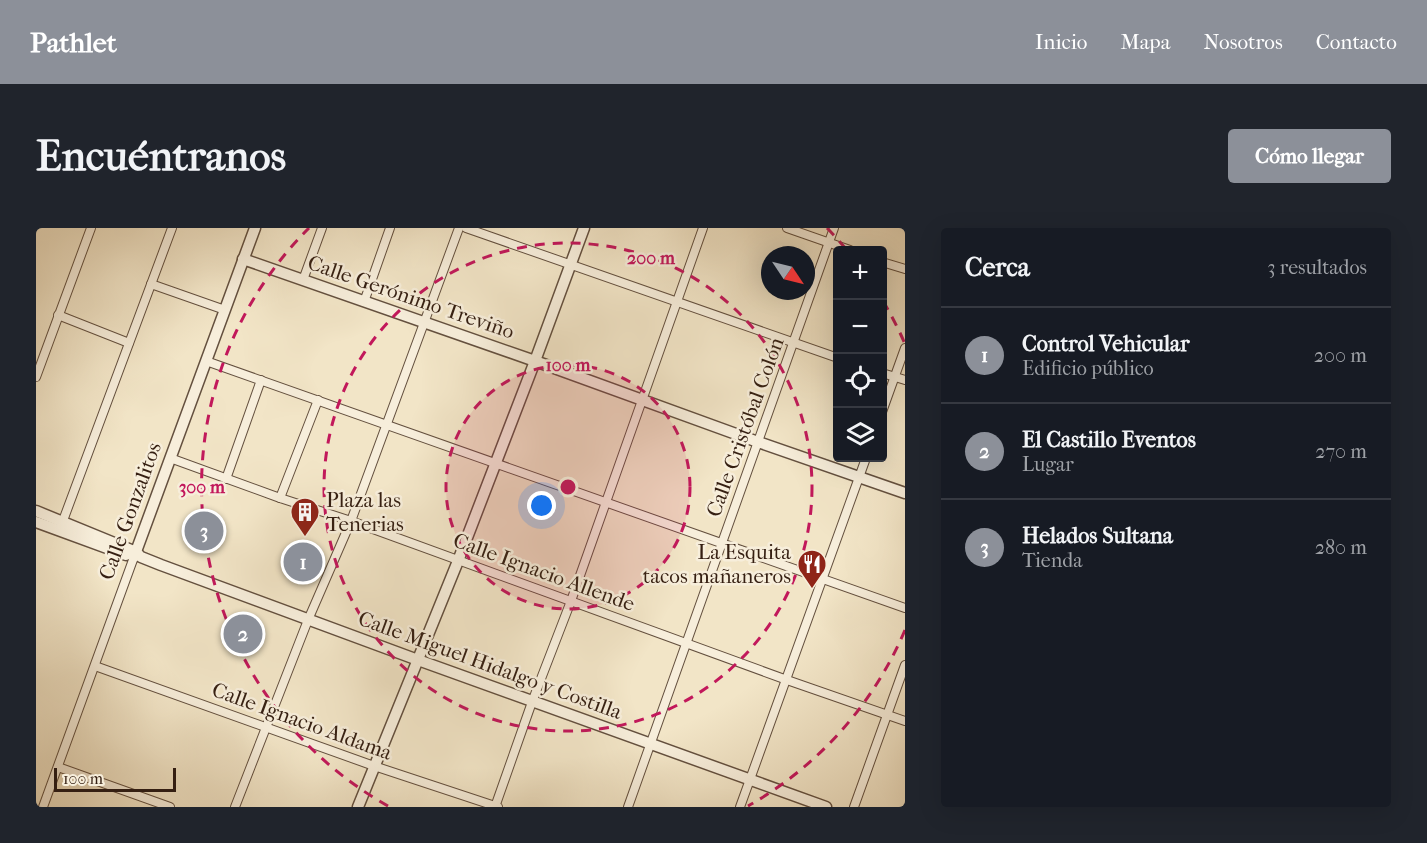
<!DOCTYPE html>
<html lang="es">
<head>
<meta charset="utf-8">
<style>
	body { margin:0; font-family:"IM FELL French Canon",serif; background:#20242c; color:#f1f3f6 }
	.controls { position:absolute; right:18px; top:18px; display:grid; overflow:hidden; border-radius:6px; box-shadow:0 6px 24px #0002 }
	.controls button { width:54px; height:54px; display:grid; place-items:center; padding:0; border:0; border-bottom:2px solid #363941; background:#171b24; color:#f1f3f6; font:30px sans-serif }
	.compass { position:absolute; left:725px; top:18px; width:54px; height:54px; border-radius:50%; background:#171b24; box-shadow:0 6px 24px #0002; rotate:125deg }
	.scale { position:absolute; left:18px; bottom:15px; width:122px; box-sizing:border-box; padding-left:6px; border:3px solid #351f12; border-top:0; font-size:16px; line-height:21px; white-space:nowrap; color:#351f12; -webkit-text-stroke:4px #f7eedb; paint-order:stroke }
	.you { position:absolute; left:506px; top:278px; width:21px; height:21px; margin:-15px; border:4px solid #fff; border-radius:50%; background:#1a73e8; box-shadow:0 0 0 9px #1a73e833 }
	.badge { display:grid; place-items:center; width:39px; height:39px; border-radius:50%; background:#8c9099; color:#fff; font-size:20px; font-weight:700 }
	.pin { position:absolute; translate:-50% -50%; border:3px solid #fff; box-shadow:0 2px 6px #0006 }
	.list { margin:0; padding:0; list-style:none }
	h2 { display:flex; justify-content:space-between; align-items:center; height:78px; margin:0; padding:0 24px; font-size:26px }
	h2 small { font-size:20px; font-weight:400; color:#9ea1a6 }
	.list li { display:grid; grid-template-columns:39px 1fr auto; gap:18px; align-items:center; box-sizing:border-box; height:96px; padding:0 24px; border-top:2px solid #363941 }
	.list b { display:block; font-size:22px; white-space:nowrap }
	.list p { margin:0; font-size:20px; white-space:nowrap; color:#9ea1a6 }
	.list em { font-size:20px; font-style:normal; color:#9ea1a6 }
	.icon { flex:none; width:33px; height:33px; fill:none; stroke:currentColor; stroke-width:2; stroke-linecap:round; stroke-linejoin:round }
	.map { position:relative; flex:none; width:869px; height:579px; overflow:hidden; border-radius:6px }
	header { display:flex; align-items:center; gap:36px; box-sizing:border-box; height:84px; padding:0 30px; background:#8c9099; color:#fff }
	header strong { font-size:28px }
	nav { display:flex; gap:33px; margin-inline-start:auto; font-size:21px }
	.intro { display:flex; align-items:center; justify-content:space-between; box-sizing:border-box; height:144px; padding:0 36px }
	h1 { margin:0; font-size:42px }
	.button { padding:15px 27px; border-radius:6px; background:#8c9099; color:#fff; font-size:21px; font-weight:700 }
	main { display:flex; gap:36px; padding:0 36px }
	aside { flex:1; background:#171b24; border-radius:6px; box-shadow:0 6px 24px #0002 }
	.map>svg:first-child { display:block }
	.lines { fill:none; stroke-linecap:round; stroke-linejoin:round }
	.minor-casing { stroke:#64503f; stroke-width:10 }
	.tertiary-casing { stroke:#64503f; stroke-width:13 }
	.minor { stroke:#f7eedb; stroke-width:8 }
	.tertiary { stroke:#f7eedb; stroke-width:10 }
	.ring { fill:none; stroke:#c2185b; stroke-width:3; stroke-dasharray:10 8 }
	.labels { text-anchor:middle; stroke-width:5; stroke-linejoin:round; paint-order:stroke }
	.street-label { font-size:21px; fill:#351f12; stroke:#f7eedb }
	.poi-label { font-size:21px; fill:#351f12; stroke:#f7eedb; text-anchor:start }
	.centre { fill:#c2185b; stroke:#f7eedb; stroke-width:3 }
	.ring-label { font-size:18px; text-anchor:middle; font-weight:bold; fill:#c2185b; stroke:#f7eedb; stroke-width:5; stroke-linejoin:round; paint-order:stroke }
</style>
</head>
<body>
<header>
<strong>Pathlet</strong>
<nav><a>Inicio</a><a>Mapa</a><a>Nosotros</a><a>Contacto</a></nav>
</header>
<div class="intro"><h1>Encuéntranos</h1><a class="button">Cómo llegar</a></div>
<main>
<div class="map">
<svg width="869" height="579" viewBox="0 0 869 579">
	<rect width="100%" height="100%" fill="#f2e5c7"/>
	<filter id="stains"><feTurbulence type="fractalNoise" baseFrequency=".00333" numOctaves="4"/><feColorMatrix values="0 0 0 0 .2 0 0 0 0 .09 0 0 0 0 .02 0 0 0 .5 -.17"/></filter>
	<radialGradient id="worn" r=".72"><stop offset=".6" stop-color="#630" stop-opacity="0"/><stop offset="1" stop-color="#630" stop-opacity=".3"/></radialGradient>
	<g class="lines">
		<g class="minor-casing">
			<g id="minor">
				<path d="M430,0L802,130"/>
				<path d="M751,0L814,22"/>
				<path d="M846,34L869,41"/>
				<path d="M267,52L286,0"/>
				<path d="M115,56L189,82"/>
				<path d="M328,74L354,0"/>
				<path d="M22,87L93,115"/>
				<path d="M170,133L869,380"/>
				<path d="M846,145L869,152"/>
				<path d="M0,149L55,0"/>
				<path d="M846,184L869,120"/>
				<path d="M134,230L244,270L315,293L751,452L869,493"/>
				<path d="M190,251L225,152"/>
				<path d="M244,270L282,172"/>
				<path d="M25,298L136,0"/>
				<path d="M59,438L338,538L462,579"/>
				<path d="M22,539L134,579"/>
				<path d="M7,579L98,329"/>
				<path d="M199,579L272,392L315,293L423,0"/>
				<path d="M459,579L496,474L535,373L667,0"/>
				<path d="M592,579L798,0"/>
				<path d="M704,579L830,230"/>
				<path d="M818,579L869,437"/>
			</g>
		</g>
		<g class="tertiary-casing">
			<g id="tertiary">
				<path d="M207,31L499,133L722,214L869,265"/>
				<path d="M0,283L100,324L105,329L125,337L382,432L790,579"/>
				<path d="M0,294L90,327"/>
				<path d="M98,329L219,0"/>
				<path d="M322,579L422,333L499,133L548,0"/>
			</g>
		</g>
		<use href="#minor" class="minor"/>
		<use href="#tertiary" class="tertiary"/>
	</g>
	<circle cx="532" cy="259" r="122" fill="#c2185b" fill-opacity=".12"/>
	<g class="ring">
		<circle cx="532" cy="259" r="122"/>
		<circle cx="532" cy="259" r="244"/>
		<path d="M869 402A366 366 0 0 1 712 578M352 578A366 366 0 0 1 273 0M791 0A366 366 0 0 1 810 21M847 73A366 366 0 0 1 869 116"/>
	</g>
	<defs>
		<g id="building-pin" transform="scale(1.5)"><path d="M0 17L-7.5 6A9.5 9.5 0 1 1 7.5 6Z" fill="#8f2418" stroke="#f7eedb"/><path d="M-4-6H4V6H1V3H-1V6H-4ZM-2.5-4.3h1.7v1.8h-1.7ZM.8-4.3h1.7v1.8H.8ZM-2.5-1h1.7V.8h-1.7ZM.8-1h1.7V.8H.8Z" fill="#fff"/></g>
		<g id="restaurant-pin" transform="scale(1.5)"><path d="M0 17L-7.5 6A9.5 9.5 0 1 1 7.5 6Z" fill="#8f2418" stroke="#f7eedb"/><path d="M-5-6h1v4h1v-4h1v4h1v-4h1v5L-1.5 .5V6h-2V.5L-5-1ZM5-6V6H3V1.5H1.5Q1.5-4 5-6Z" fill="#fff"/></g>
	</defs>
	<g fill-rule="evenodd">
		<use href="#building-pin" x="269" y="284"/>
		<use href="#restaurant-pin" x="776" y="336"/>
	</g>
	<g class="labels">
		<g class="street-label">
			<text transform="translate(375 69) rotate(19)" y="7">Calle Gerónimo Treviño</text>
			<text transform="translate(709 199) rotate(-70)" y="7">Calle Cristóbal Colón</text>
			<text transform="translate(94 283) rotate(-70)" y="7">Calle Gonzalitos</text>
			<text transform="translate(508 344) rotate(20)" y="7">Calle Ignacio Allende</text>
			<text transform="translate(454 437) rotate(20)" y="7">Calle Miguel Hidalgo y Costilla</text>
			<text transform="translate(266 493) rotate(20)" y="7">Calle Ignacio Aldama</text>
		</g>
		<g class="poi-label">
			<text x="290" y="279">Plaza las<tspan x="290" dy="24">Tenerias</tspan></text>
			<text x="755" y="331" text-anchor="end">La Esquita<tspan x="755" dy="24">tacos mañaneros</tspan></text>
		</g>
	</g>
	<circle cx="532" cy="259" r="9" class="centre"/>
	<g class="ring-label">
		<text x="615" y="36">200 m</text>
		<text x="532" y="143">100 m</text>
		<text x="166" y="265">300 m</text>
	</g>
	<rect width="100%" height="100%" filter="url(#stains)"/>
	<rect width="100%" height="100%" fill="url(#worn)"/>
</svg>
<div class="controls">
<button>+</button>
<button>−</button>
<button><svg class="icon" aria-label="locate" viewBox="0 0 24 24"><circle cx="12" cy="12" r="6"/><path d="M12 2v4M12 18v4M2 12h4M18 12h4"/></svg></button>
<button><svg class="icon" aria-label="layers" viewBox="0 0 24 24"><path d="M12 4l9 5-9 5-9-5zM3 14l9 5 9-5"/></svg></button>
</div>
<svg class="compass" viewBox="-18 -18 36 36"><path d="M0-13l5 13h-10z" fill="#e53935"/><path d="M0 13l5-13h-10z" fill="#9ea1a6"/></svg>
<div class="scale">100 m</div>
<div class="you"></div>
<div class="pin badge" style="left:267px;top:334px">1</div>
<div class="pin badge" style="left:207px;top:406px">2</div>
<div class="pin badge" style="left:168px;top:303px">3</div>
</div>
<aside>
<h2>Cerca<small>3 resultados</small></h2>
<ul class="list">
<li><span class="badge">1</span><div><b>Control Vehicular</b><p>Edificio público</p></div><em>200 m</em></li>
<li><span class="badge">2</span><div><b>El Castillo Eventos</b><p>Lugar</p></div><em>270 m</em></li>
<li><span class="badge">3</span><div><b>Helados Sultana</b><p>Tienda</p></div><em>280 m</em></li>
</ul>
</aside>
</main>
</body>
</html>
